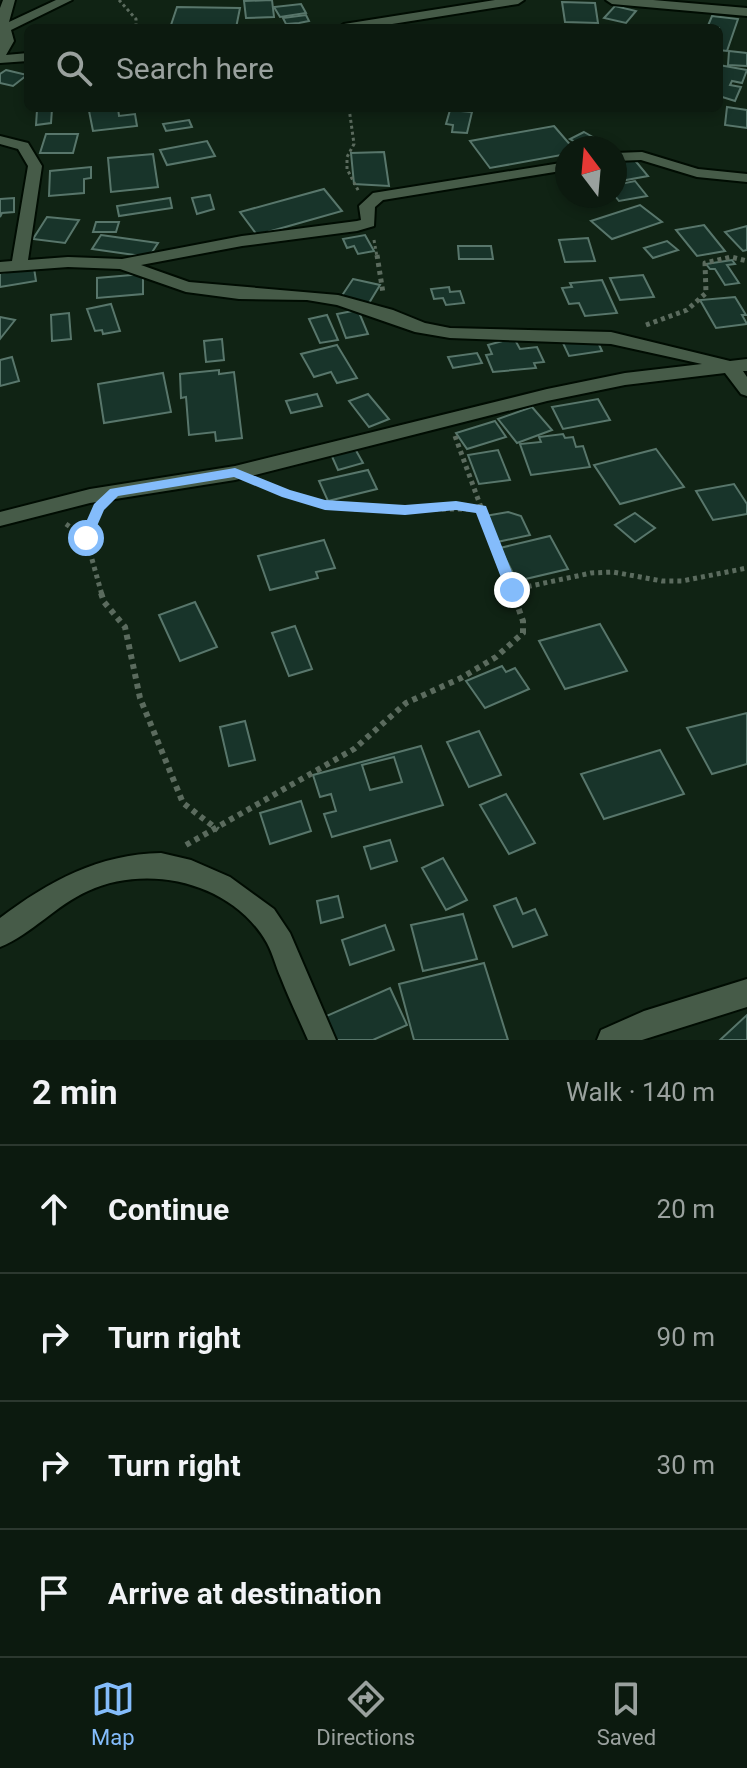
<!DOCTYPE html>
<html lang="en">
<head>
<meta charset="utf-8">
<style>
	body { margin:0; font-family:Roboto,sans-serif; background:#152318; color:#f1f3f6 }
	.compass { position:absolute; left:555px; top:136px; width:72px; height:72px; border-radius:50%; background:#0c1a0f; box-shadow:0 4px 12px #0003; rotate:344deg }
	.stop { position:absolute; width:24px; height:24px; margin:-18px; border:6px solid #84bcfb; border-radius:50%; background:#fff }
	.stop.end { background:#84bcfb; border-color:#fff; box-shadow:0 2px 8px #0008 }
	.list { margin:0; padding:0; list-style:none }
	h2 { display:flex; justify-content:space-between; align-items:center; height:104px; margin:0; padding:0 32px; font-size:34px }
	h2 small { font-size:26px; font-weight:400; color:#9aa19e }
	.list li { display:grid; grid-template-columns:52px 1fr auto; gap:24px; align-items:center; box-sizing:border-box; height:128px; padding:0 32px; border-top:2px solid #2c382f }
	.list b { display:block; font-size:30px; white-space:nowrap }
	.list em { font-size:26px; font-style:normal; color:#9aa19e }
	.icon { flex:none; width:44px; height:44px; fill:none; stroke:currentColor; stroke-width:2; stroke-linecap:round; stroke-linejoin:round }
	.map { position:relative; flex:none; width:747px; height:1040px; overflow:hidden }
	.search { position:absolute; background:#0c1a0f; box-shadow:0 4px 12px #0003; left:24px; right:24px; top:24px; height:88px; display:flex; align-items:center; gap:20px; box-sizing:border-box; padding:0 28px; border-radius:12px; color:#9aa19e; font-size:30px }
	.sheet { height:616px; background:#0c1a0f }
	nav { display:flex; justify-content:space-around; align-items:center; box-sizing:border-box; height:112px; border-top:2px solid #2c382f; background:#0c1a0f; font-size:22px; color:#9aa19e }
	nav a { display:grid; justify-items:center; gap:4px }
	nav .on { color:#84bcfb }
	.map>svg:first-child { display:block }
	.building { fill:#18342a; stroke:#58766b; stroke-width:2; fill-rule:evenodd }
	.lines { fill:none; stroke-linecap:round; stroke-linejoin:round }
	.minor-casing { stroke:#000c02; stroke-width:4 }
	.path-far2 { stroke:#5b6b5e; stroke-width:3; stroke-dasharray:3 3; stroke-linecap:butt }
	.path-far1 { stroke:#5b6b5e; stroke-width:5; stroke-dasharray:4 4; stroke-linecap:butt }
	.path { stroke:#5b6b5e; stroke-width:6; stroke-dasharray:5 5; stroke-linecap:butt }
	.minor { fill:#465b48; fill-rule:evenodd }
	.route { fill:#84bcfb }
</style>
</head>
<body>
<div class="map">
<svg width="747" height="1040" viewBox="0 0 747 1040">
	<rect width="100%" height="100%" fill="#102314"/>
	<g class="building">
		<path d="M272,0L274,17L246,18L244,1Z"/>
		<path d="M562,2L595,3L598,23L565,22Z"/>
		<path d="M301,4L306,13L280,17L274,7Z"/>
		<path d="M615,6L636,11L626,23L604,18Z"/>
		<path d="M177,7L240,8L236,28H170Z"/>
		<path d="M306,15L309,21L299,23L286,24L283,18Z"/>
		<path d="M712,16L738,19L727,51L719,50V28H707Z"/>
		<path d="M729,51L747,53V66L728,65Z"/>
		<path d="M719,65L747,70L742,83L732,81L730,85L741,87L735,101L719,96Z"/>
		<path d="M6,70L27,75L13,86L0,83V74Z"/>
		<path d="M727,107L747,110V128L725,125Z"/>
		<path d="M118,108L119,116L135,114L137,126L93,131L89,111Z"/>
		<path d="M52,109L51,123L36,125L37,110Z"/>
		<path d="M450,110L472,112L467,133L452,132L453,125L446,124Z"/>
		<path d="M189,120L192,127L166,131L163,124Z"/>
		<path d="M554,126L573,148H567V154L490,168L470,141Z"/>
		<path d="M584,132L612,148H586L570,139Z"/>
		<path d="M46,134H78L73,153H40Z"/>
		<path d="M207,141L215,156L167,165L160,150Z"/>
		<path d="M384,152L389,186L354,184L351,153Z"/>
		<path d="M153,154L158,187L111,192L108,158Z"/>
		<path d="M633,158L648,176L615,182V160Z"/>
		<path d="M91,167V178L84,179V193L49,196L50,171Z"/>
		<path d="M635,181L647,196L619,201L615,196V185Z"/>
		<path d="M324,189L342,211L257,235L240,212Z"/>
		<path d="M210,195L214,209L197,214L192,198Z"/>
		<path d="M14,198V212L2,213L0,217V199Z"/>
		<path d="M170,198L172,208L119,216L117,206Z"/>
		<path d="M640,205L662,222L612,239L591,221Z"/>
		<path d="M47,217L79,220L65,243L33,239Z"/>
		<path d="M96,222H119L116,232H93Z"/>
		<path d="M704,225L725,251L697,256L676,230Z"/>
		<path d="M747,226V250L743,251L725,232Z"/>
		<path d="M101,235L158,243L149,257L92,249Z"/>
		<path d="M365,235L374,251L358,254L354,246L347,248L343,239Z"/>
		<path d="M588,238L595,261L565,262L559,240Z"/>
		<path d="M667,241L678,250L653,258L644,248Z"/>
		<path d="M458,246H491L493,259H459Z"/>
		<path d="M732,260L735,264L727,265L739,283L725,285L715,269H710L706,264Z"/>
		<path d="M34,268L36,281L0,287V273Z"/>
		<path d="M143,274V294L97,298V278Z"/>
		<path d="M643,275L654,297L620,300L610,278Z"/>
		<path d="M353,279L380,285L369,303L341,297Z"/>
		<path d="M602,280L617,313L585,316L579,303L569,304L562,288L572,287L570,283Z"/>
		<path d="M449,287L450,292L460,291L464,303L446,305L443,298L434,299L431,289Z"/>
		<path d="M735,297L746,315H742L747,324L716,328L700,300Z"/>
		<path d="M111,304L120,331L103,334L102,330L95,331L87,309Z"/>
		<path d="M358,310L368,334L346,338L337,314Z"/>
		<path d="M69,313L71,339L52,341L51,315Z"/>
		<path d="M327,315L338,340L320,343L309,319Z"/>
		<path d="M0,317L15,320L0,339Z"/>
		<path d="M514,338L520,349L537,347L544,362L534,363L536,368L493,372L486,355L492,354L488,345Z"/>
		<path d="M596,338L602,351L569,356L563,343Z"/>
		<path d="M222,339L224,360L206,362L204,341Z"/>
		<path d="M337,345L357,378L337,383L331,372L314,377L301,354Z"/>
		<path d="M477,353L482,363L453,368L448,357Z"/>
		<path d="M12,357L19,381L0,386V360Z"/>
		<path d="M219,370V374L234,372L242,438L216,441L215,432L189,435L186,397L181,398L180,374Z"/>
		<path d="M163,373L171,412L104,423L98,384Z"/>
		<path d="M317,394L322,406L291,413L286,401Z"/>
		<path d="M368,394L389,419L369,427L349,401Z"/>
		<path d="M598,399L610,420L563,429L552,407Z"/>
		<path d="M532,407L552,430L517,443L498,419Z"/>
		<path d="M495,421L506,437L467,449L456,433Z"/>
		<path d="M563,434L565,438L573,437L576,447L583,446L590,467L531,475L520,444L541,442L539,437Z"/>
		<path d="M354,447L363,463L338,470L330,452Z"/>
		<path d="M656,449L684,487L620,504L594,465Z"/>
		<path d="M498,450L510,480L479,484L468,455Z"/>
		<path d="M368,470L377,489L328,501L319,481Z"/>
		<path d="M734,484L747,504V514L713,520L696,491Z"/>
		<path d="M508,512L521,516L530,535L497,542L485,516Z"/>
		<path d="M635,513L655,528L635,542L615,525Z"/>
		<path d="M550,536L568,569L517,581L500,548Z"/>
		<path d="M324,540L335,568L316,572L318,578L270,590L258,556Z"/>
		<path d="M195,602L217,647L180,661L159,615Z"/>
		<path d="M600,624L627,671L565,689L539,641Z"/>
		<path d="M295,626L312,669L289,676L272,633Z"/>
		<path d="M502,666L506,672L515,668L529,689L485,708L466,681Z"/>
		<path d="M747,713V764L712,774L687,728Z"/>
		<path d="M245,721L255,760L229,766L220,727Z"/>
		<path d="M479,731L501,775L469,787L447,742Z"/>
		<path d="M421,746L443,805L332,837L324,814L336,811L331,794L320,797L313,775ZM394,757L402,782L370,790L362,765Z"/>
		<path d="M660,750L684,794L604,819L581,774Z"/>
		<path d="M506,794L535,843L509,854L480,805Z"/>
		<path d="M301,801L311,831L270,844L260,813Z"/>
		<path d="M390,840L397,861L371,869L364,847Z"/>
		<path d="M443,858L467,900L446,910L422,868Z"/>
		<path d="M338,896L343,917L321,923L317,901Z"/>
		<path d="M516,898L523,914L535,909L547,935L513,947L494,906Z"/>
		<path d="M463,914L477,959L423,971L411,925Z"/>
		<path d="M385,925L394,950L350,965L342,940Z"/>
		<path d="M484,963L508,1040H414L399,984Z"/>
		<path d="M390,988L407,1025L373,1040H331L322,1018Z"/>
		<path d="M747,1015V1040H720Z"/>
	</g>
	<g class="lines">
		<g class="minor-casing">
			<g id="minor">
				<path d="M3,0H15L9,22L56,0H72L11,30L14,41L6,55L28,53V61L0,63V8Z"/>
				<path d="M495,0H524L518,4L367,28H338L344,24Z"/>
				<path d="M606,0H653L747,8V16L612,4Z"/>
				<path d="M0,136L28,143L42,166L28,260L68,257L122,259L242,236L357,221L361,220L359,206L373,193L567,162V170L383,200L375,207L374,226L357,231L242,246L141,265L189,282L338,295L393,310L425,323L450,328L611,332L730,361L747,359V371H743L747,377V396L741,394L725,373L625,385L547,401L235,480L90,503L0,526V512L90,489L235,466L547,389L625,373L702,364L611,344L450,338L415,332L337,305L307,300L239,299L186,292L120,269L68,267L0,272V262L12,261L28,166L18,149L0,144Z"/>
				<path d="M642,152L698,169L747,174V182L697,177L641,160L615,161V153Z"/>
				<path d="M161,853L191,860L230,877L274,909L290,933L336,1040H308C299,1019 289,999 281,978C276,967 273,954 267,943C233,883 149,863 88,891C56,905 32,934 0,947V918C49,881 99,854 161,853Z"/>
				<path d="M747,979V1007L642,1040H597L601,1030L644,1011Z"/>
			</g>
		</g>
		<g class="path-far2">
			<path d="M119,0L136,19V28"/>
			<path d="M349,108L354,144L347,157V169L359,192"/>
			<path d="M374,240L377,257"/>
		</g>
		<g class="path-far1">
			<path d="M377,255L383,293"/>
			<path d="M646,325L687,310L706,293L705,263L731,257L747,261"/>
			<path d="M455,436L513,595"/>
			<path d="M269,487L302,499L353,509H481"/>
			<path d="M96,514L86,538L102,595"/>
			<path d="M66,524L86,538"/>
			<path d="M512,590L591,573L613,572L662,581H682L747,568"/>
		</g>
		<g class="path">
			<path d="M101,593L104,602L125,627L140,698L183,803L218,830"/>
			<path d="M186,845L354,749L406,703L461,678L496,657L523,633V621L513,593"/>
		</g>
		<use href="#minor" class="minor"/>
	</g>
	<path class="route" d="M235,468L290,490L325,500L405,505L456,501L486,506L519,590L517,593H507L476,513L456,510L405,515L325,510L282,497L234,477L118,496L104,510L90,542L86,543L79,538L94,504L110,489Z"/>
</svg>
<svg class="compass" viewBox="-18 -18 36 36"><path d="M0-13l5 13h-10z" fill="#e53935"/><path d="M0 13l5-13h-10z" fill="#9aa19e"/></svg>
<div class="stop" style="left:86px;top:538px"></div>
<div class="stop end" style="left:512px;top:590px"></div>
<div class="search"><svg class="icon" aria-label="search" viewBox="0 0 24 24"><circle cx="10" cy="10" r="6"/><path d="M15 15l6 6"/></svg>Search here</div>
</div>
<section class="sheet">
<h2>2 min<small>Walk · 140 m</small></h2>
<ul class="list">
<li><svg class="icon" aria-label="ahead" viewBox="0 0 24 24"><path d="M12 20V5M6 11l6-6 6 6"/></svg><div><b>Continue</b></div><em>20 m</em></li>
<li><svg class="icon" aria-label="right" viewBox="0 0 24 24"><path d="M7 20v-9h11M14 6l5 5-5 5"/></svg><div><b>Turn right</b></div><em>90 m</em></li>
<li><svg class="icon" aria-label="right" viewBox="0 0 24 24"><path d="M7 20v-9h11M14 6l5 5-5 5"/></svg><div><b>Turn right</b></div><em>30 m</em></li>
<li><svg class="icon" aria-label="arrive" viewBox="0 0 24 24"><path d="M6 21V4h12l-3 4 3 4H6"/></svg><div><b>Arrive at destination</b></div></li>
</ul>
</section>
<nav>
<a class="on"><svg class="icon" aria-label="map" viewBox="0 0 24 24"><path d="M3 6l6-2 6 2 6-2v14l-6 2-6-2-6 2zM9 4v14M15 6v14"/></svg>Map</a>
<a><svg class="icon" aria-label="directions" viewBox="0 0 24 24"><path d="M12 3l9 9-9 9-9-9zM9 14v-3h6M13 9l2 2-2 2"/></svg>Directions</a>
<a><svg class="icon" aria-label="saved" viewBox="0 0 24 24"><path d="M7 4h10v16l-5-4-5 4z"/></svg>Saved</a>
</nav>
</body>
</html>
